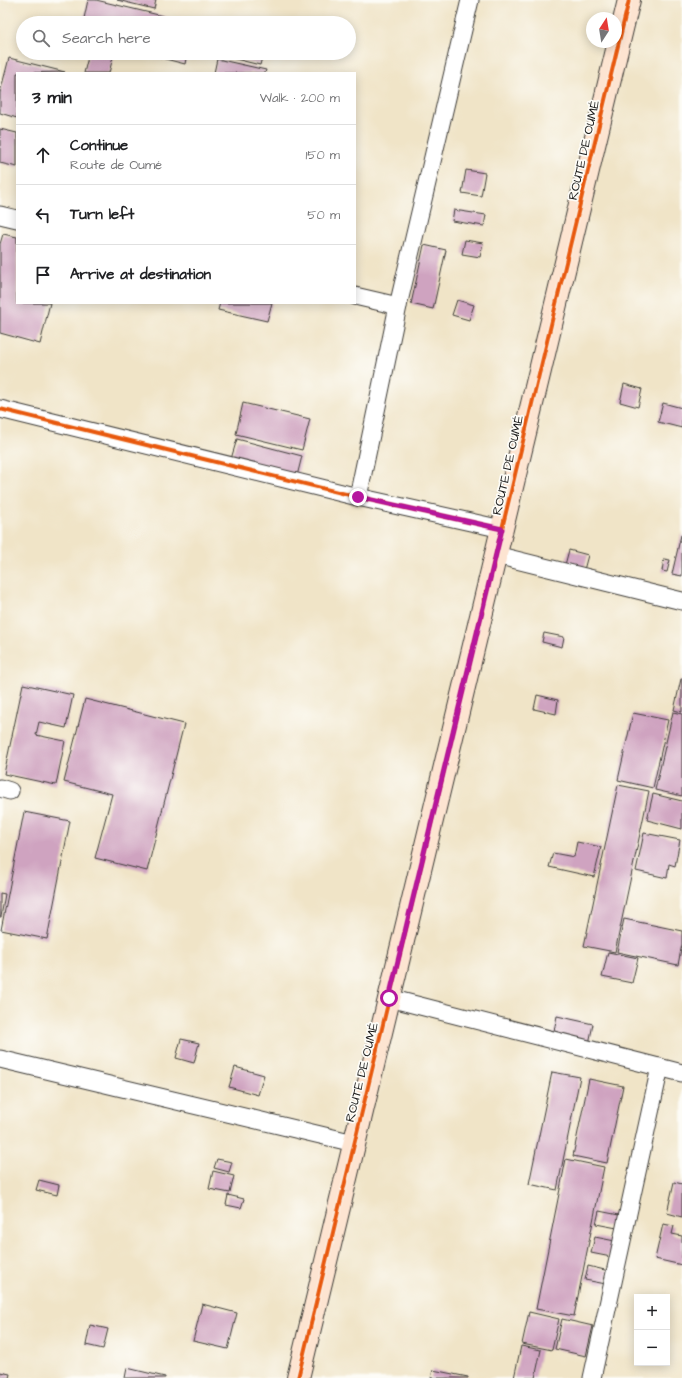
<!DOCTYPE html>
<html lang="en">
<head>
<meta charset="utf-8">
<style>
	body { margin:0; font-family:"Architects Daughter",sans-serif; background:#f2f2f2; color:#202124 }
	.controls { position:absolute; right:12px; bottom:12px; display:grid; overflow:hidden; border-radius:0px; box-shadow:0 2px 10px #0003 }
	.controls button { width:36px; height:36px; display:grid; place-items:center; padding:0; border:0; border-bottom:1px solid #e0e0e0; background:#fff; color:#202124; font:20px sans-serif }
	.compass { position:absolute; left:586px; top:12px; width:36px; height:36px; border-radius:50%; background:#fff; box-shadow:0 2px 10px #0003; rotate:12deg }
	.stop { position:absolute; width:12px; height:12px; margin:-9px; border:3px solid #b5179e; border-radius:50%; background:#fff }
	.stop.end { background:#b5179e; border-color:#fff; box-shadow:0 1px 4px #0008 }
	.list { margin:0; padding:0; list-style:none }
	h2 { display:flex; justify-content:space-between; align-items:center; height:52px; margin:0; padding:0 16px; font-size:17px }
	h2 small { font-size:13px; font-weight:400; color:#757577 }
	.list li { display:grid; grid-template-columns:26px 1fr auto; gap:12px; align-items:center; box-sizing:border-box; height:60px; padding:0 16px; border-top:1px solid #e0e0e0 }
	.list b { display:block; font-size:15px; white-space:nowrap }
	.list p { margin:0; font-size:13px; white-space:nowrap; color:#757577 }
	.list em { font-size:13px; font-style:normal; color:#757577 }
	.icon { flex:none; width:22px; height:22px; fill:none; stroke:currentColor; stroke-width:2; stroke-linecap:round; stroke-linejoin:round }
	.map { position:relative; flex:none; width:682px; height:1378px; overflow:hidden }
	.search { position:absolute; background:#fff; box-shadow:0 2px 10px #0003; left:16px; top:16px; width:340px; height:44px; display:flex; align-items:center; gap:10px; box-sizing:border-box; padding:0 14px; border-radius:22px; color:#757577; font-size:15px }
	.panel { position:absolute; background:#fff; box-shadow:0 2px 10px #0003; left:16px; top:72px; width:340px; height:232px; border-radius:0px }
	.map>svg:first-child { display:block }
	.building { fill:#cfa3c0 }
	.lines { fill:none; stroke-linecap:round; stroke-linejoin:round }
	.street-casing { stroke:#3c3a36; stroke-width:19 }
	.secondary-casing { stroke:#3c3a36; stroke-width:24 }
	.street { stroke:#fff; stroke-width:17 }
	.secondary { stroke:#fde4d1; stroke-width:22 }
	.cycleway-casing { stroke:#fdfcf7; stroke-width:6 }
	.cycleway { stroke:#e8590c; stroke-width:4 }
	.route { stroke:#b5179e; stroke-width:5 }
	.labels { text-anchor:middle; stroke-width:3.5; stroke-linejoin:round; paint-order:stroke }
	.street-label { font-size:13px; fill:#1c1c1c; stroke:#fdfcf7 }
</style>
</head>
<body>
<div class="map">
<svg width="682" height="1378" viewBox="0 0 682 1378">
	<rect width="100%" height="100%" fill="#fdfcf7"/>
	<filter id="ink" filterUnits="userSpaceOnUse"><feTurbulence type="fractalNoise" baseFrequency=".025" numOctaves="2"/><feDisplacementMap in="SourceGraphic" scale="8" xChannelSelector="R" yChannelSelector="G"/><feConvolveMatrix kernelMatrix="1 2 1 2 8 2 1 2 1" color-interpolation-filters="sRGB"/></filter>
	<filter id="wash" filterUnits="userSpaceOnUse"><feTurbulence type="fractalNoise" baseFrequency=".012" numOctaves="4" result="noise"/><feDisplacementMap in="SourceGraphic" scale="16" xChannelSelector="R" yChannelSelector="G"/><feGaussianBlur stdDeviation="0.9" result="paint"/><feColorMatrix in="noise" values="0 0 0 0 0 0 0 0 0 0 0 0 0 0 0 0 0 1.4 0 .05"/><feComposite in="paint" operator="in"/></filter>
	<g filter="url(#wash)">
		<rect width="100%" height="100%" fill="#f0e4c7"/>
		<g id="blocks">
			<g class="building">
				<path d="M88,0H96L192,23H83Z"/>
				<path d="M117,0H156L154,9Z"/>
				<path d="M89,53H114L109,73H84Z"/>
				<path d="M142,53H187L185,64Z"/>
				<path d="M211,53H263L260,65Z"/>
				<path d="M9,58L65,72L17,73V118L0,113V93Z"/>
				<path d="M217,59L266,70L265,73H214Z"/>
				<path d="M0,129L17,133V167L0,163Z"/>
				<path d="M466,170L485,173L481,196L462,193Z"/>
				<path d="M454,210L486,215L484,226L452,221Z"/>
				<path d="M3,234L17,237V303H50L40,344L0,333V244Z"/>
				<path d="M465,240L483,243L480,257L462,254Z"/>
				<path d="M424,245L446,250L433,309L411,304Z"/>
				<path d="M457,300L474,305L469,320L452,315Z"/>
				<path d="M220,303H272L267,321L218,310Z"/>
				<path d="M624,384L642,389L638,407L620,402Z"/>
				<path d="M243,403L310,419L302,450L236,434Z"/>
				<path d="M663,403L682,408V428L658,422Z"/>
				<path d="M237,439L302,456L297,476L231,459Z"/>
				<path d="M681,535H682V576L672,574Z"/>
				<path d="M569,550L588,555L584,570L565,565Z"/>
				<path d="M664,559L670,560L667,572L662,571Z"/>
				<path d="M544,633L564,637L562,647L542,642Z"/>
				<path d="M681,679H682V712L674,710Z"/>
				<path d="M23,684L73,695L66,728L39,722L36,735L65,741L56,785L4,774Z"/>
				<path d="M537,695L558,700L556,714L534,709Z"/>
				<path d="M85,699L184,724L147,871L95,858L112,794L64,782Z"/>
				<path d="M673,712L682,714V796L655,790Z"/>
				<path d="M633,713L668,720L653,788L618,780Z"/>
				<path d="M618,785L649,791L615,952L584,946Z"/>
				<path d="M653,794L682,801V829L647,820Z"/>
				<path d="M24,812L70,821L47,939L1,930Z"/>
				<path d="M644,833L680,840L675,866L669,864L667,878L636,871Z"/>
				<path d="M577,842L601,847L594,877L549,867L553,853L574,857Z"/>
				<path d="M0,893L5,894L1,917H0Z"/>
				<path d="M624,919L682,931V944L678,965L617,952Z"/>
				<path d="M608,952L638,958L632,983L602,977Z"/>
				<path d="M557,1016L593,1024L589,1044L553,1036Z"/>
				<path d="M181,1039L199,1043L194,1063L176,1058Z"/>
				<path d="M235,1067L264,1075L258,1095L229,1087Z"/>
				<path d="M552,1072L580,1077L557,1190L529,1184Z"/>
				<path d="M589,1079L623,1086L607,1163L573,1156Z"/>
				<path d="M217,1159L232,1162L229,1172L214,1168Z"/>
				<path d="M566,1159L604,1167L574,1316L536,1309Z"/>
				<path d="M213,1171L234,1176L230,1193L209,1189Z"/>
				<path d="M39,1180L59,1185L57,1195L36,1190Z"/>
				<path d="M674,1182L682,1184V1217L667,1213Z"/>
				<path d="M228,1195L244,1199L241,1208L226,1205Z"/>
				<path d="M599,1211L619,1215L617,1228L596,1224Z"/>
				<path d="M663,1224L674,1226L672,1234L682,1236V1265L655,1259Z"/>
				<path d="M595,1237L615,1241L611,1257L591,1253Z"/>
				<path d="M588,1266L609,1271L606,1284L585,1280Z"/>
				<path d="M202,1304L237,1313L228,1349L193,1341Z"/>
				<path d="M529,1312L559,1319L552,1350L522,1344Z"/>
				<path d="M562,1319L593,1326L586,1356L555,1349Z"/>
				<path d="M90,1325L108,1329L103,1349L86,1345Z"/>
				<path d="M521,1346L541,1350L535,1378H514Z"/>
				<path d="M127,1368L165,1377V1378H125Z"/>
				<path d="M433,1370L468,1377V1378H431Z"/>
				<path d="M0,1372L10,1374L9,1378H0Z"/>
			</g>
		</g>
	</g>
	<g filter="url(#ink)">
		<use href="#blocks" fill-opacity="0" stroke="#3c3a36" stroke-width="1"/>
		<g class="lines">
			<g class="street-casing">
				<g id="street">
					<path d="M0,215L17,219"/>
					<path d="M355,296L398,306"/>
					<path d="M0,409L358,497L502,529"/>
					<path d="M358,497L398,306L470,0"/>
					<path d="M496,555L682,601"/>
					<path d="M0,788L10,791"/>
					<path d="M389,998L682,1073"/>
					<path d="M0,1059L354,1143"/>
					<path d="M592,1378L660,1067"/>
				</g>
			</g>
			<g class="secondary-casing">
				<path id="secondary" d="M298,1378L629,0"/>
			</g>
			<use href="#street" class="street"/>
			<use href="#secondary" class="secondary"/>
			<g class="cycleway-casing">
				<g id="cycleway">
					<path d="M0,409L358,497L502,529"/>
					<path d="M298,1378L629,0"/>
				</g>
			</g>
			<use href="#cycleway" class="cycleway"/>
		</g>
	</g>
	<g class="lines" filter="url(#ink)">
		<path class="route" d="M358,497L502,529L389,998"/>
	</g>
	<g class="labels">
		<g class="street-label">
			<text transform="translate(583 150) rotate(-77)" y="5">ROUTE DE OUMÉ</text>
			<text transform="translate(507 465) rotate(-77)" y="5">ROUTE DE OUMÉ</text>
			<text transform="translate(361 1072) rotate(-76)" y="5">ROUTE DE OUMÉ</text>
		</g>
	</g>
</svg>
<div class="controls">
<button>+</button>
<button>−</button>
</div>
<svg class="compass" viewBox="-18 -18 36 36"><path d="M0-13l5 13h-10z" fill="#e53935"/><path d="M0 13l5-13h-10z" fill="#757577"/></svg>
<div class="stop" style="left:389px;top:998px"></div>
<div class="stop end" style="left:358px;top:497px"></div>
<div class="search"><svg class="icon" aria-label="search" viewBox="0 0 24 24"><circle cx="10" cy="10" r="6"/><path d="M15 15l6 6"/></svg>Search here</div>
<section class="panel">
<h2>3 min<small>Walk · 200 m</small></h2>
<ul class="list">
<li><svg class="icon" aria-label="ahead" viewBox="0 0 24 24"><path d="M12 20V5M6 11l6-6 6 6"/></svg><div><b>Continue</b><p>Route de Oumé</p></div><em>150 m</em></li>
<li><svg class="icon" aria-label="left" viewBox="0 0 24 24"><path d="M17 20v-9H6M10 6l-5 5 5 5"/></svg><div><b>Turn left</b></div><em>50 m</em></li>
<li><svg class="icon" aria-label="arrive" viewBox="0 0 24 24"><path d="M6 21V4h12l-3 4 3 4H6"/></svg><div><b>Arrive at destination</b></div></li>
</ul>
</section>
</div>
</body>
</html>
